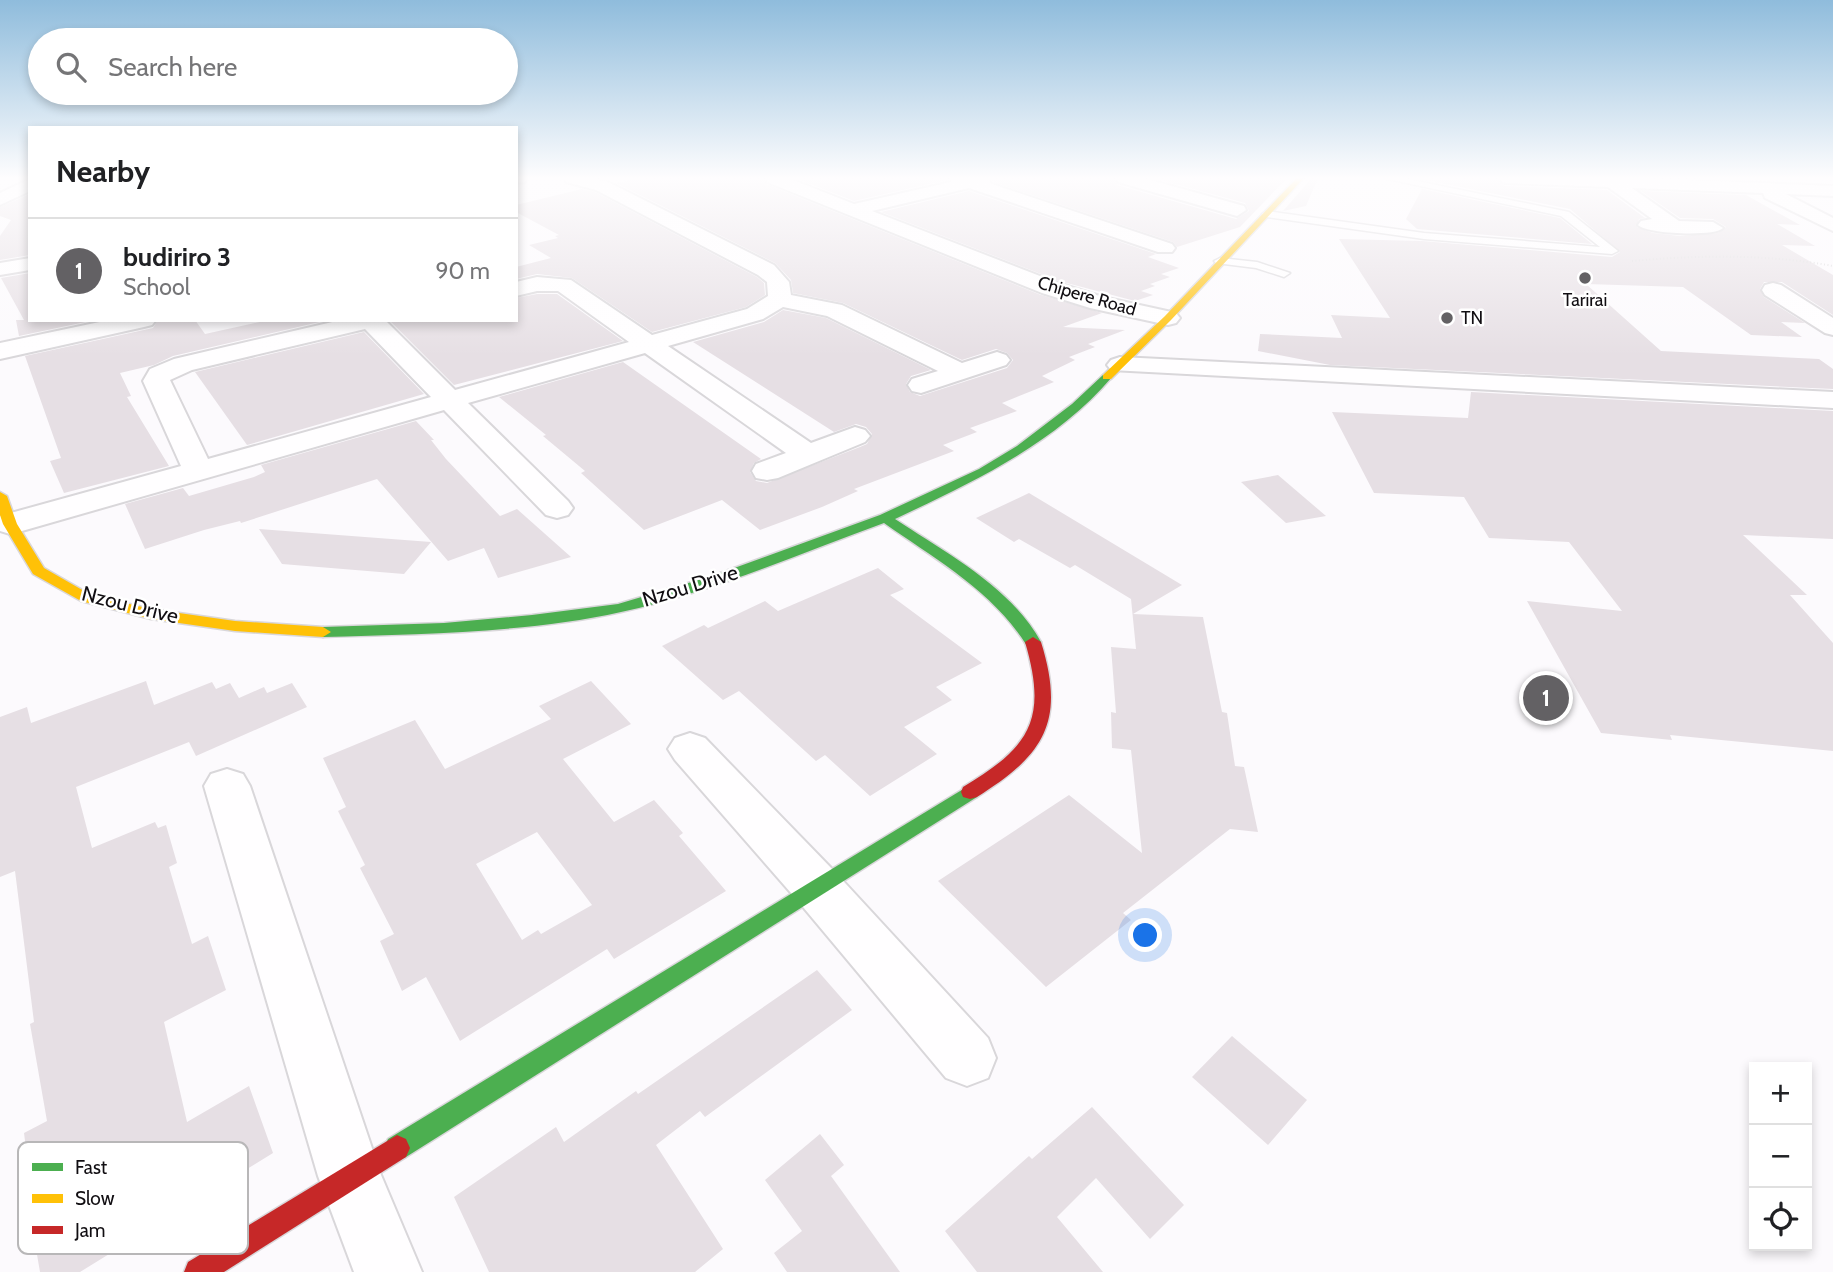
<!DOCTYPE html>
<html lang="en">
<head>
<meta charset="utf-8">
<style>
	body { margin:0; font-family:Cabin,sans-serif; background:#f6f6f6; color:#202124 }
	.controls { position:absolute; right:21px; bottom:21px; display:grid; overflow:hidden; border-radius:0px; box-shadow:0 4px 10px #0003 }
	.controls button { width:63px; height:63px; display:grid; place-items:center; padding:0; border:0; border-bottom:2px solid #e0e0e0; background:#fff; color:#202124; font:35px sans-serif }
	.you { position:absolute; left:1146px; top:936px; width:24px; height:24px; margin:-18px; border:5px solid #fff; border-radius:50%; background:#1a73e8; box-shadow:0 0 0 10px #1a73e833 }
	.badge { display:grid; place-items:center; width:46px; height:46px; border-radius:50%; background:#636164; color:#fff; font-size:23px; font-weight:700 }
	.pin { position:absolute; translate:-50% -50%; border:4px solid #fff; box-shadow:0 2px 7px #0006 }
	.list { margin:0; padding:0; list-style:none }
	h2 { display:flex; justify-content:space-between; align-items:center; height:91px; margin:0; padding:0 28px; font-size:30px }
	h2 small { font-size:23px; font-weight:400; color:#757577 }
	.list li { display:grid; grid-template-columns:46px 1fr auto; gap:21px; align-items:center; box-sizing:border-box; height:105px; padding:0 28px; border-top:2px solid #e0e0e0 }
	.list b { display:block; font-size:26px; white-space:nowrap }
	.list p { margin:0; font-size:23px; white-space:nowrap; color:#757577 }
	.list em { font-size:23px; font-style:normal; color:#757577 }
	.icon { flex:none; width:38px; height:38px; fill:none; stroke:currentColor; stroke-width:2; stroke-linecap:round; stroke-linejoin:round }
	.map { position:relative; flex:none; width:1833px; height:1272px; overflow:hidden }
	.search { position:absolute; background:#fff; box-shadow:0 4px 10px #0003; left:28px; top:28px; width:490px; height:77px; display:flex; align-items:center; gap:18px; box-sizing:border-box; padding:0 24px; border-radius:38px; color:#757577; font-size:26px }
	.panel { position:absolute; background:#fff; box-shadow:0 4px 10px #0003; left:28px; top:126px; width:490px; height:196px; border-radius:0px }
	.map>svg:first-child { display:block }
	.building { fill:#e6dfe4; fill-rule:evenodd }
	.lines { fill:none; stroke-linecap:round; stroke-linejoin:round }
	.lane-casing { stroke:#d9d7da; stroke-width:3 }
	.street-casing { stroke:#d9d7da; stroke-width:4 }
	.fast-casing { stroke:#d9d7da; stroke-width:3 }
	.slow-casing { stroke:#d9d7da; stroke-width:3 }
	.jam-casing { stroke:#d9d7da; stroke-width:3 }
	.path { stroke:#dbdadb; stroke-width:2; stroke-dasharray:1 2.5; stroke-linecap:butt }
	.lane { fill:#fffeff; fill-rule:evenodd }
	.street { fill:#fffeff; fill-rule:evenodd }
	.fast { fill:#4caf50; fill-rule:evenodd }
	.slow { fill:#ffc107; fill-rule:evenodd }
	.jam { fill:#c62828; fill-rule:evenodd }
	.poi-dot { fill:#636164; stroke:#fff; stroke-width:2.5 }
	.labels { text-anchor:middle; stroke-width:5; stroke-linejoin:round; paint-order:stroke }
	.far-street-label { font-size:18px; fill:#110e12; stroke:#fff }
	.far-poi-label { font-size:18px; fill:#110e12; stroke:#fff }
	.street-label { font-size:21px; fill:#110e12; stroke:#fff }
	.key { fill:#fff; stroke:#b8b7b8; stroke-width:2 }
	.key-label { font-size:19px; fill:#110e12 }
</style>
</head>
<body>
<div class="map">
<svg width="1833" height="1272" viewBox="0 0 1833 1272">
	<rect width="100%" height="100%" fill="#fcfafd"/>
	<g class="building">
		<path d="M641,178H763L766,184L1041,295L1102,313L1063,327L1125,330L1088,344L1095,347L1069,357L1075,360L1042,376L1054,382L1002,403L1017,411L970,428L977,432L943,445L954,451L854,489L858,491L822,507L760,530L722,500L644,530L581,473L585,471L543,436L546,435L499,397L623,362L761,459L754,463L750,472L756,481L767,483L860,447L867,444L872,434L866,427L856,424L834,432L693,342L764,322L783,310L826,318L931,370L911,376L906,384L910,392L920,396L1007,368L1013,360L1007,353L996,349L962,360L843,303L793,293L791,280L775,263L616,183Z"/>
		<path d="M795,178H947V180L854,201Z"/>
		<path d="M996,178H1114L1117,185L1236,219L1249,211L1245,203L1153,178H1287L1240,227L1177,247L1173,242L993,182Z"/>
		<path d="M1312,178H1318L1306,206L1283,211Z"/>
		<path d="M1428,178H1494L1505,186L1607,190L1645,218L1639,219L1637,227L1653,233L1680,236L1718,233L1726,227L1713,219L1680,218L1641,191L1746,195L1800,225L1777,224L1815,246L1782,245L1833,275V315L1782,282H1764L1760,289L1764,297L1805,323L1781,322L1802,337L1751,335L1683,287L1586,284L1661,351L1819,359L1833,369V389L1330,365L1258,351L1260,334L1342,338L1331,315L1390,318L1339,239L1422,241L1612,257L1620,252L1570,209L1426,180Z"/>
		<path d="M582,189L595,192L757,277L764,283L765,295L746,307L652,332L572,278L537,274L516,279V267L551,258L529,245L558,238L555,236L559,235L516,212V205Z"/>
		<path d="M1422,189L1560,218L1592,244L1417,229L1406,219Z"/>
		<path d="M969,191L1156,254L1148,257L1179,268L1161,274L1170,277L1150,284L1155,286L1141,291L1153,295L1135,301L1059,281L881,212Z"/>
		<path d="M30,194V255L0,260V236L11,220L0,216V207Z"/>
		<path d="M30,273V320H95L19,336L16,320H24L1,278Z"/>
		<path d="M537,294H557L623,341L454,385L389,320H516V298Z"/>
		<path d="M158,320H195L205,334L269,320H328L173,356L154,365L120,373L131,396L127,397L169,466L64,493L50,461L61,458L25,356L153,328Z"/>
		<path d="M364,332L424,394L247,445L195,372Z"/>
		<path d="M1471,392L1833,411V539L1743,535L1807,595H1790L1833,643V751L1670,735L1672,740L1601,733L1527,601L1622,611L1569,542L1489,538L1464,497L1374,493L1332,412L1468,418Z"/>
		<path d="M416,421L434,440H431L446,459L500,516L517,509L571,557L498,578L484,548L448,561L377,479L241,523L240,521L204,530L145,549L125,504L183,488L189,496L254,477L265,472L261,465Z"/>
		<path d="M1278,475L1326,516L1286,523L1241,482Z"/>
		<path d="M1029,493L1182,585L1133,614L1203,617L1222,712L1227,713L1235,766L1244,767L1258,832L1230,829L1123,913L1131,920L1046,987L938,881L1069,795L1142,853L1131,750L1112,748L1111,712L1116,713L1111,647L1136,649L1131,599L1075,565L1070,568L1019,539L1014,542L976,518Z"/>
		<path d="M259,529L431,542L404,574L282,564Z"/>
		<path d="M878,568L904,589L890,595L982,663L936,687L952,700L904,727L937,754L870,796L825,755L816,761L739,691L723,700L662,646L704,625L708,628L765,601L778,611Z"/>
		<path d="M146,681L154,705L212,682L216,689L230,683L239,698L264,687L267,693L292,683L307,707L196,756L189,742L76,787L92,848L155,822L158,828L166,825L177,863L169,867L192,944L208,936L226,990L164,1022L187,1122L249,1086L273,1153L80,1272H40L30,1214L34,1212L24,1133L47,1121L30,1024L34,1022L15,871L0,877V717L27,707L31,723Z"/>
		<path d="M591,681L631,724L563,759L614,822L654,800L683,833L679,836L726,891L614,959L607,949L460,1041L426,977L402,991L380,941L394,934L360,868L365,865L338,811L346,807L323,758L415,720L445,769L551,719L539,706ZM537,832L592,905L541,934L538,930L522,940L476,864Z"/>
		<path d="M817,970L852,1010L705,1117L700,1111L656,1145L723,1249L695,1272H489L454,1197L556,1127L564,1142L636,1091L638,1094Z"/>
		<path d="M1232,1036L1307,1100L1268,1145L1192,1077Z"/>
		<path d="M1092,1107L1184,1205L1150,1239L1096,1178L1057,1217L1103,1272H977L945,1231L1029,1156L1032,1159Z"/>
		<path d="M820,1134L844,1165L831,1176L900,1272H787L774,1253L802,1231L765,1180Z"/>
	</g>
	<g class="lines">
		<g class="lane-casing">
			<g id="lane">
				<path d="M1383,178H1402L1569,212L1618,251L1612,254L1424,239L1267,217L1262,214L1267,211L1424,233L1600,247L1561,216Z"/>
				<path d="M1220,258L1257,262L1290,273L1284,277L1256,268L1216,263L1214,261Z"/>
			</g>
		</g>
		<g class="street-casing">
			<g id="street">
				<path d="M516,178H527L525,182L516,183Z"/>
				<path d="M564,178H592L608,182L774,265L789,282L791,295L842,305L962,363L997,352L1006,355L1010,360L1006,365L921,393L912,391L908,385L912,379L938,371L827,316L783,307L763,319L668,346L811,443L855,427L865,430L870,436L865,442L778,478L767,480L756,478L752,471L756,464L786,453L645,353L468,403L568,501L573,508L568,515L557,518L546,515L444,410L22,531L10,534L0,531V516L181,466L143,381L150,369L174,359L341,320H385L455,390L629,342L558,291H537L516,296V282L537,277L571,280L652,335L747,309L768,296L767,282L758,275L596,190L566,182ZM365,329L431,397L208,459L170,380L192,370Z"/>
				<path d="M765,178H788L854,204L951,182L949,178H993L989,183L1172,244L1175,248L1172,252H1158L969,188L872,211L1058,283L1103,297L1176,313L1180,318L1176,323L1168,325L1090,308L1042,293L767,182Z"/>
				<path d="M1116,178H1143L1244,206L1246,210L1237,216L1118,182Z"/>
				<path d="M1497,178H1637L1833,186V196L1786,194L1833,218V231L1765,198L1763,193L1632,188L1679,221L1713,222L1723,228C1715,237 1646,234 1638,225L1641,221L1652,219L1608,187L1505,183Z"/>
				<path d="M30,179V191L0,205V193Z"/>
				<path d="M30,258V270L0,275V263Z"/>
				<path d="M1773,283L1781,285L1833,318V335L1825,333L1765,295L1762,290L1765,285Z"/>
				<path d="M109,320H156L152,325L144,327L0,359V343Z"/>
				<path d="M1120,357L1833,392V408L1111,370L1107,365L1111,360Z"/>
				<path d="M690,733L705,738L834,871L988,1038L996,1058L988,1078L967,1086L946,1078L798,901L675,760L668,749L675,738Z"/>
				<path d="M227,769L243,774L250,786L381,1175L422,1272H354L318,1176L204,786L211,774Z"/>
			</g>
		</g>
		<g class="fast-casing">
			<g id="fast">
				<path d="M1103,375L1112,377C1055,444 973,482 895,519C946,553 1010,586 1041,642L1039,646H1027C993,591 935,559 884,523C798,554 710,593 621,612C527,633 419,634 323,637L315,632L323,627L444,623L532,615L618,604L715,575L880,515L979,469L1017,446L1072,404Z"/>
				<path d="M970,785L977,787L979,792L977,797L406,1157L397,1161L388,1157L384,1148L388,1139Z"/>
			</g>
		</g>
		<g class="slow-casing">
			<g id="slow">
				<path d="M1297,178H1304L1171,320L1111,379H1103V375L1165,316Z"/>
				<path d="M0,492L7,496L17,524L44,568L91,595L151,609L235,621L323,627L331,632L323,637L235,631L151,619L81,601L33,574L3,524L0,515Z"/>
			</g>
		</g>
		<g class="jam-casing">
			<g id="jam">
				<path d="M1033,637L1041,642C1066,722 1044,755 977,797L970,799L963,797L961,792L963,787C1030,747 1048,720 1025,642Z"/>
				<path d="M397,1135L406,1139L410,1148L406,1157L224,1272H184L188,1262Z"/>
			</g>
		</g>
		<path class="path" d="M1632,261C1698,255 1768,254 1833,266"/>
		<use href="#lane" class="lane"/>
		<use href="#street" class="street"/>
		<use href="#fast" class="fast"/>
		<use href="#slow" class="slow"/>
		<use href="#jam" class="jam"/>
	</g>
	<linearGradient id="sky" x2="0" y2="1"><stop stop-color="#8fbcdc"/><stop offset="0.5" stop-color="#fefdfe"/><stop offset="1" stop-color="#fefdfe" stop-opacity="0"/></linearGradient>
	<rect width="1833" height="356" fill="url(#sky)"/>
	<g class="poi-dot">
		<circle cx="1585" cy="278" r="7"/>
		<circle cx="1447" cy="318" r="7"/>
	</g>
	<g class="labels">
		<g class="far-street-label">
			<text transform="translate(1087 296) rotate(16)" y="6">Chipere Road</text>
		</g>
		<g class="far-poi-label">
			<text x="1585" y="306">Tarirai</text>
			<text x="1461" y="324" text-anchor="start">TN</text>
		</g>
		<g class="street-label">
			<text transform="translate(690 586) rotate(-17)" y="7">Nzou Drive</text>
			<text transform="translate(130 605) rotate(14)" y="7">Nzou Drive</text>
		</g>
	</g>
	<rect x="18" y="1142" width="230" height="112" rx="10" class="key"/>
	<rect x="32" y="1163" width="31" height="8" fill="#4caf50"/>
	<rect x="32" y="1194" width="31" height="9" fill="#ffc107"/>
	<rect x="32" y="1226" width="31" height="8" fill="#c62828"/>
	<g class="key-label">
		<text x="75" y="1174">Fast</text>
		<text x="75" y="1205">Slow</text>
		<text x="75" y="1237">Jam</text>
	</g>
</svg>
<div class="controls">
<button>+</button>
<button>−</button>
<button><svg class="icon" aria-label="locate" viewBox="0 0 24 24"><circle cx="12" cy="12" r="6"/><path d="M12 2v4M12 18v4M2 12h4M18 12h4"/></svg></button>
</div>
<div class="you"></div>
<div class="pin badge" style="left:1546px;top:698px">1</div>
<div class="search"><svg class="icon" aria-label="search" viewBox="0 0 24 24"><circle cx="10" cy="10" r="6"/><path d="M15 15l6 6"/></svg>Search here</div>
<section class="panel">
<h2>Nearby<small></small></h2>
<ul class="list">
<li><span class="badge">1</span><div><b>budiriro 3</b><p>School</p></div><em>90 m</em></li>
</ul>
</section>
</div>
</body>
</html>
